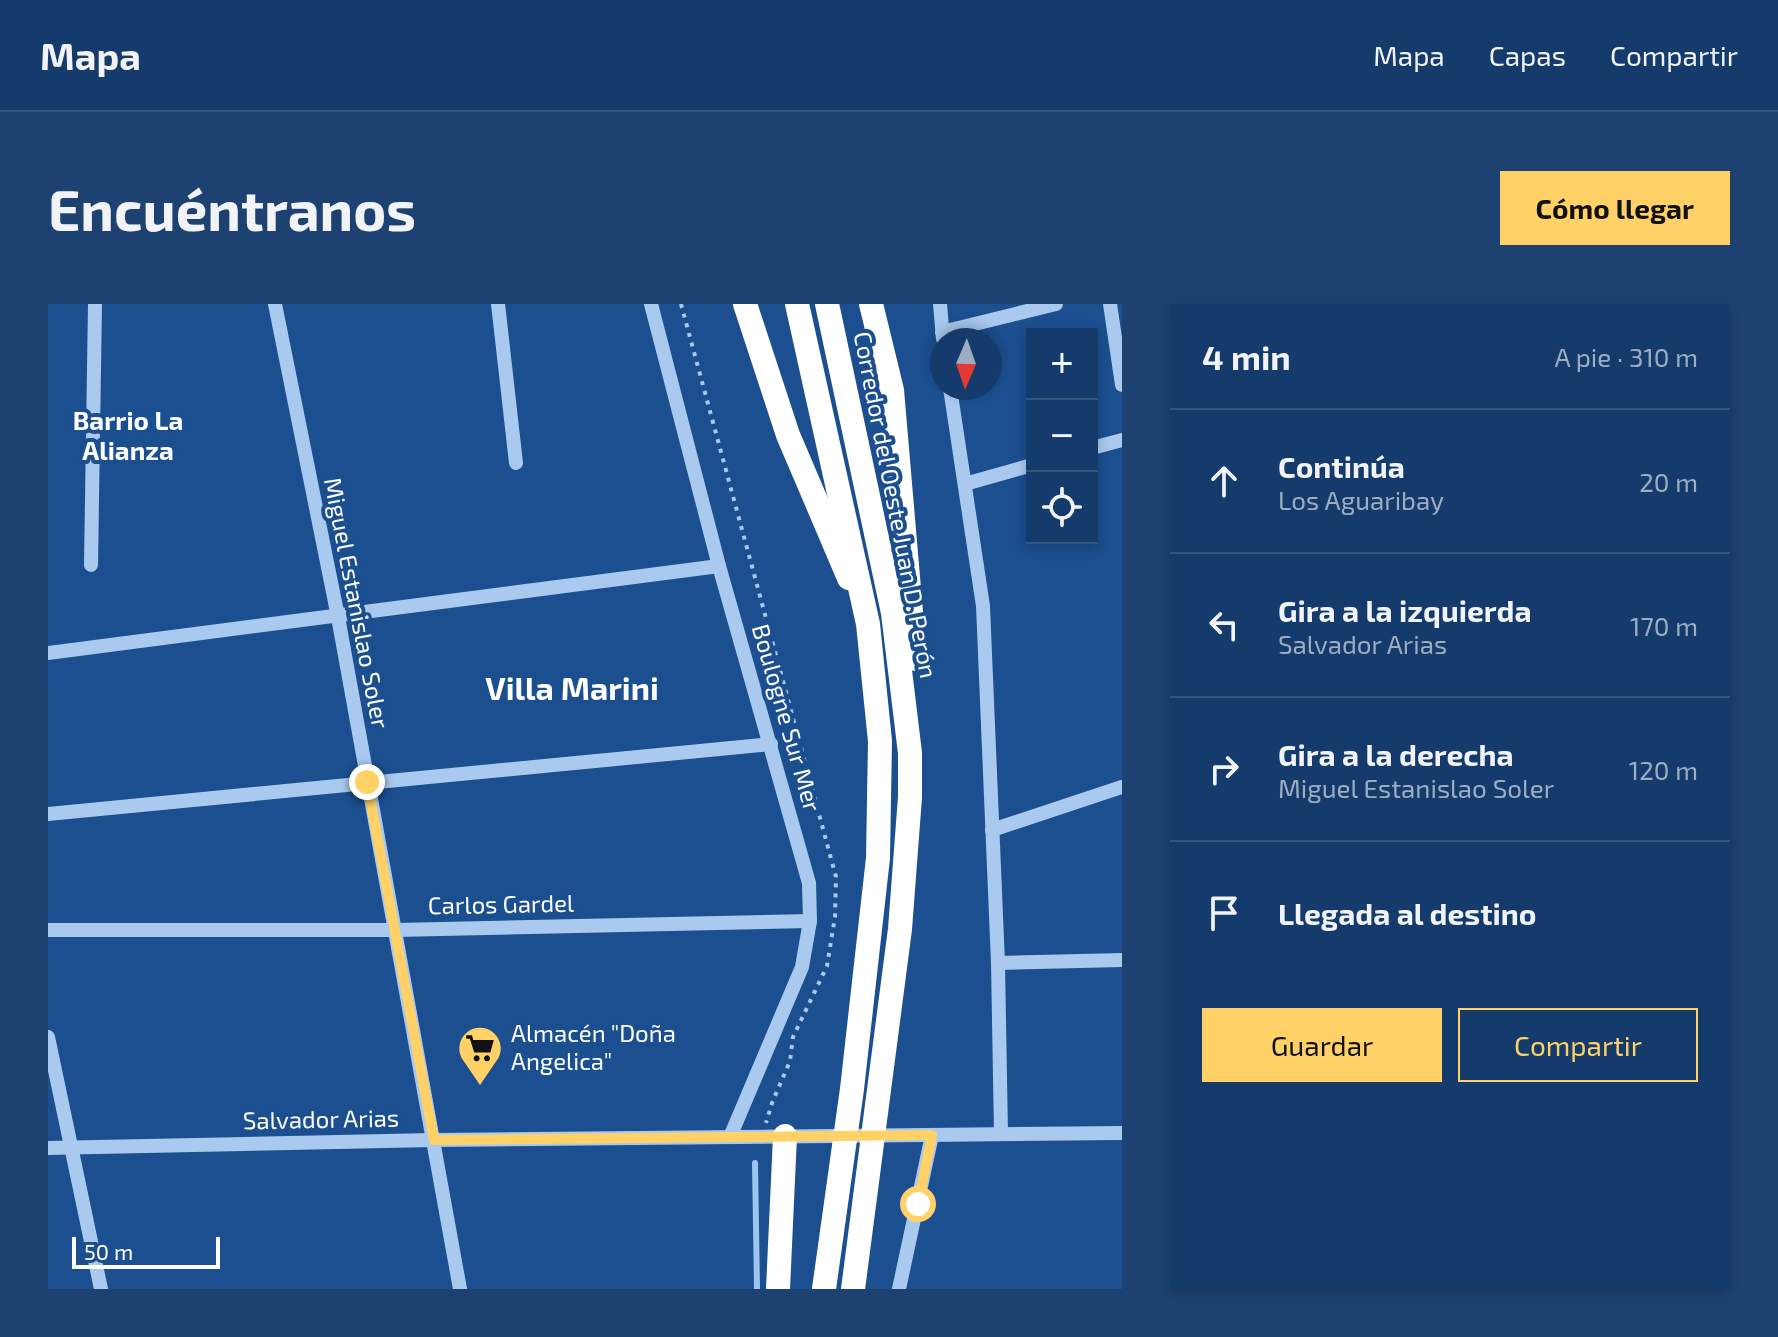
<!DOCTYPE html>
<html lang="es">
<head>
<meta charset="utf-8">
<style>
	body { margin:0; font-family:"Exo 2",sans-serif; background:#1d4271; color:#f1f3f6 }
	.controls { position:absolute; right:24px; top:24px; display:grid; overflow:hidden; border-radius:0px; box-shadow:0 4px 12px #0003 }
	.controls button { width:72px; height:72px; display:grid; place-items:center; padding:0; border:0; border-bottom:2px solid #33557e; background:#143b6b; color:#f1f3f6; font:40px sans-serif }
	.compass { position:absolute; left:882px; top:24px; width:72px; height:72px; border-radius:50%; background:#143b6b; box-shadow:0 4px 12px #0003; rotate:182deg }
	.scale { position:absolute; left:24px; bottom:20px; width:148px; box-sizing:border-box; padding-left:8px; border:4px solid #fff; border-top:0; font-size:22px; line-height:28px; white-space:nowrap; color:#fff; -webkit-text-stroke:6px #1b4f8f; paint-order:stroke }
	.stop { position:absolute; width:24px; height:24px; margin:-18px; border:6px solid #ffd166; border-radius:50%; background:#fff }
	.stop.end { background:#ffd166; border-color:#fff; box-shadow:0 2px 8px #0008 }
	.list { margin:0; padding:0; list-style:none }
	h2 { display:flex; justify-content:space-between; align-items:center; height:104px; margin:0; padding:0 32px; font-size:34px }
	h2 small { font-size:26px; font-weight:400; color:#9dadc1 }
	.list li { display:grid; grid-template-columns:52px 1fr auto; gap:24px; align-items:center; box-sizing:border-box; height:144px; padding:0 32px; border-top:2px solid #33557e }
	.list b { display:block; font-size:30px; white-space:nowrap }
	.list p { margin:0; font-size:26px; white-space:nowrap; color:#9dadc1 }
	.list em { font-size:26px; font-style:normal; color:#9dadc1 }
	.actions { display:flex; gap:16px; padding:24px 32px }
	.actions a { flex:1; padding:18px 0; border:2px solid #ffd166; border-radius:0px; text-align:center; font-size:28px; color:#ffd166 }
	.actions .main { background:#ffd166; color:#111 }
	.icon { flex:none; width:44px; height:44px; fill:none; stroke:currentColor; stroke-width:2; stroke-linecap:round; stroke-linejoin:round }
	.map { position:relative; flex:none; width:1074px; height:985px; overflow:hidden; border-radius:0px }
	header { display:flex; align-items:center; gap:48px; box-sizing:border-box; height:112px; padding:0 40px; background:#143b6b; border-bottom:2px solid #33557e }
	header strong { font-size:38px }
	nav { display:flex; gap:44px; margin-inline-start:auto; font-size:28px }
	.intro { display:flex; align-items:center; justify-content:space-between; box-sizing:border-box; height:192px; padding:0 48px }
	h1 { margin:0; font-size:56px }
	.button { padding:20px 36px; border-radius:0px; background:#ffd166; color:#111; font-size:28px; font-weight:700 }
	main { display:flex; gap:48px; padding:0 48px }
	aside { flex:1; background:#143b6b; border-radius:0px; box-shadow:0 4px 12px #0003 }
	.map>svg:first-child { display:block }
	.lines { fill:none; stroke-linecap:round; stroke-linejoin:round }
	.stream { stroke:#9cc4f0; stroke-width:6 }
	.path { stroke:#a9c9ee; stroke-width:4; stroke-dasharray:4 6; stroke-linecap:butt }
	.minor { stroke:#a9c9ee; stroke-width:14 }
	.highway { stroke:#fff; stroke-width:24 }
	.route { stroke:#ffd166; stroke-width:10 }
	.labels { text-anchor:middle; stroke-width:8; stroke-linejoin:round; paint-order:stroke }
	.street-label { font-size:24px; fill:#fff; stroke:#1b4f8f }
	.poi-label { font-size:24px; fill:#fff; stroke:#1b4f8f; text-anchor:start }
	.neighbourhood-label { font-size:26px; font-weight:bold; fill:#fff; stroke:#1b4f8f }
	.district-label { font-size:32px; font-weight:bold; fill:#fff; stroke:#1b4f8f }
</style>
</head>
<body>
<header>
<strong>Mapa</strong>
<nav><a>Mapa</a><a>Capas</a><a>Compartir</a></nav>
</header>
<div class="intro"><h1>Encuéntranos</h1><a class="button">Cómo llegar</a></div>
<main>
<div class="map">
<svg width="1074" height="985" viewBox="0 0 1074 985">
	<rect width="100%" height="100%" fill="#1b4f8f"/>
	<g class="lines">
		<path class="stream" d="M707,859L709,985"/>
		<path class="path" d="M633,0L788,573L787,613L779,662L745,733L742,757L724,799L718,819"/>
		<g class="minor">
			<path d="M227,0L290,313L412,985"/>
			<path d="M450,0L468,159"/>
			<path d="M603,0L671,262L761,579L762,617L754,663L682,833"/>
			<path d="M892,0L895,35"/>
			<path d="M1062,0L1074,81"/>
			<path d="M894,28L1008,0"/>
			<path d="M902,84L935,302L950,659L953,830"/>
			<path d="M1044,144L1074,136"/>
			<path d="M917,180L984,161"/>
			<path d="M43,261L47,0"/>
			<path d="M0,349L671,262"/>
			<path d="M0,510L723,440"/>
			<path d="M944,526L1074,483"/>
			<path d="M0,626H348L762,617"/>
			<path d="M950,659L1074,656"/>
			<path d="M0,733L53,985"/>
			<path d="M0,844L386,836L1074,829"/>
			<path d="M851,985L884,831"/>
		</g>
		<g class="highway">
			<path d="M697,0L740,131L801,274"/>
			<path d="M749,0L820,320L832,437L830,554L804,785L776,985"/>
			<path d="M779,0L845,309L862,449V493L852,625L805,985"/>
			<path d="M823,0L844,86L867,355"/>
			<path d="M730,985L737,832"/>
		</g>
	</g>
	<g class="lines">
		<path class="route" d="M319,478L386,836L884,831L870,900"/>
	</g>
	<defs>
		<g id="supermarket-pin" transform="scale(2.3)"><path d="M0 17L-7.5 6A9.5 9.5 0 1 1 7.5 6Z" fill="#ffd166" stroke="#1b4f8f"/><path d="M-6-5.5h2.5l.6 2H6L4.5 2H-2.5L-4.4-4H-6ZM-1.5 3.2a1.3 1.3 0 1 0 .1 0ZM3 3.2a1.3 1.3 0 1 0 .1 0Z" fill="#111"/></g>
	</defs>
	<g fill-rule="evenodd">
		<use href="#supermarket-pin" x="432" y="744"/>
	</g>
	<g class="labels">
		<g class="street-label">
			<text transform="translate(847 201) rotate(79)" y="8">Corredor del Oeste Juan D. Perón</text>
			<text transform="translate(308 299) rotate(79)" y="8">Miguel Estanislao Soler</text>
			<text transform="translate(738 414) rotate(74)" y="8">Boulogne Sur Mer</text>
			<text transform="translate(453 601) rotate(-1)" y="8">Carlos Gardel</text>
			<text transform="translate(273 816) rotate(-1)" y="8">Salvador Arias</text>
		</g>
		<g class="poi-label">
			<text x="463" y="738">Almacén "Doña<tspan x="463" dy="28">Angelica"</tspan></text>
		</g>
		<g class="neighbourhood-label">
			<text x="80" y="126">Barrio La<tspan x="80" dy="30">Alianza</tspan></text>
		</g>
		<g class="district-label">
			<text x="524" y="396">Villa Marini</text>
		</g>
	</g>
</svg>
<div class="controls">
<button>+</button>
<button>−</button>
<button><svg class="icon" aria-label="locate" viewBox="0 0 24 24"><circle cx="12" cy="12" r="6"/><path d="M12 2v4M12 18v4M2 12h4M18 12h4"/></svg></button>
</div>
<svg class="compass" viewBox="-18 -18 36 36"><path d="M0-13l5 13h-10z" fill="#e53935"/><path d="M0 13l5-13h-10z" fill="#9dadc1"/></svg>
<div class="scale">50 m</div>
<div class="stop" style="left:870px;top:900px"></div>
<div class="stop end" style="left:319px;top:478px"></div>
</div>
<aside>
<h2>4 min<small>A pie · 310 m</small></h2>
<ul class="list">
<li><svg class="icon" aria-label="ahead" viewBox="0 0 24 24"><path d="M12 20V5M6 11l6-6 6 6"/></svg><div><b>Continúa</b><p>Los Aguaribay</p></div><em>20 m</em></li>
<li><svg class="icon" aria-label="left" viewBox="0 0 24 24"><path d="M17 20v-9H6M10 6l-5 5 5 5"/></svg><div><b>Gira a la izquierda</b><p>Salvador Arias</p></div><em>170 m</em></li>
<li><svg class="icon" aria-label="right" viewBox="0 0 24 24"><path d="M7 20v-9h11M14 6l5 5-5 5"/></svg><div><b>Gira a la derecha</b><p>Miguel Estanislao Soler</p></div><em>120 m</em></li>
<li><svg class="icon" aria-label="arrive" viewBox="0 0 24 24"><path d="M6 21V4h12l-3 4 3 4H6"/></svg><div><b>Llegada al destino</b></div></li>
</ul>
<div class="actions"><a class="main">Guardar</a><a>Compartir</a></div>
</aside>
</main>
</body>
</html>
